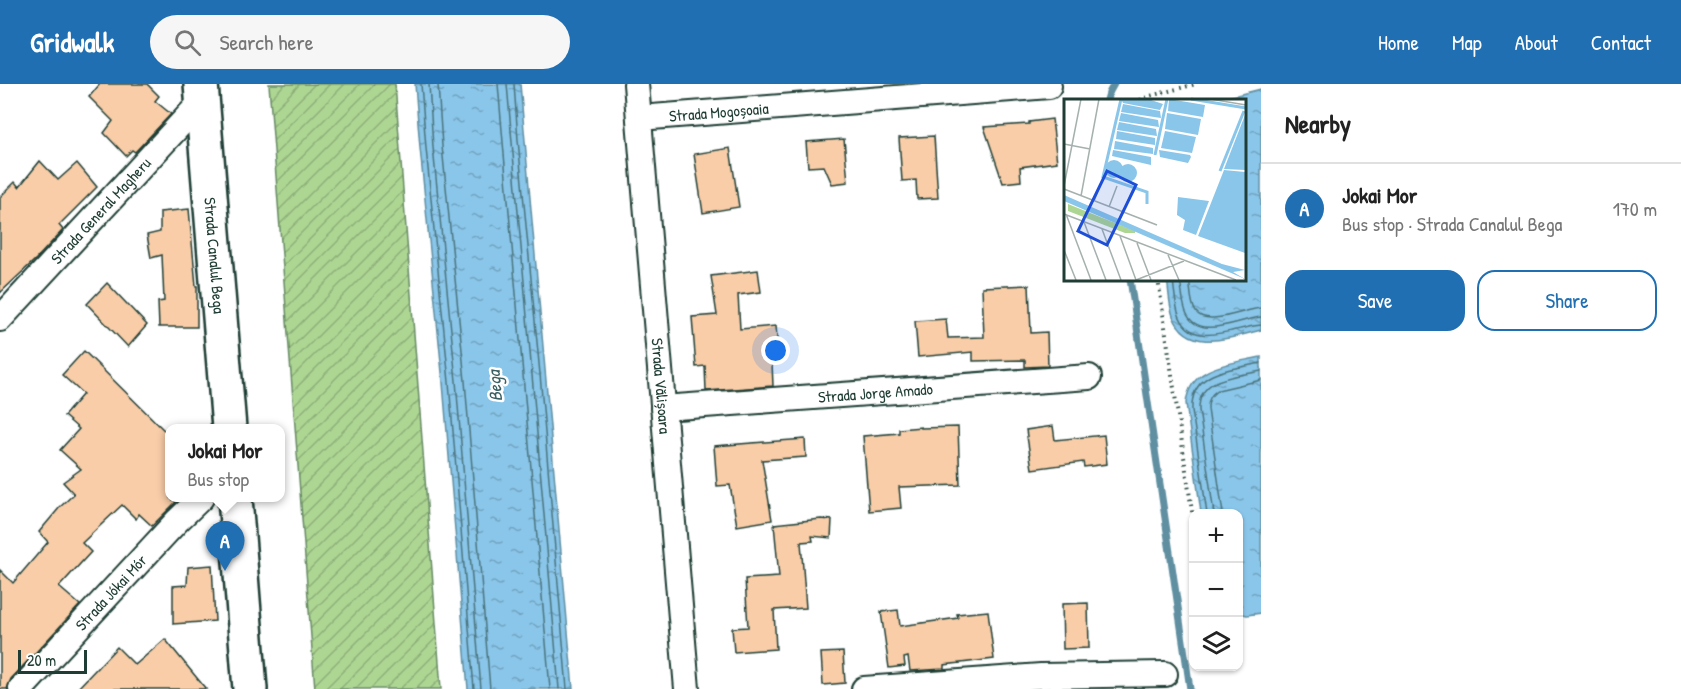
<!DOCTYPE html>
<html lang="en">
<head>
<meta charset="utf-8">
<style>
	body { margin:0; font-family:"Patrick Hand",sans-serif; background:#f6f6f6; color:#222 }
	.controls { position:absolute; right:18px; bottom:18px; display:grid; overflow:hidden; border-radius:12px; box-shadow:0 2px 4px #0004 }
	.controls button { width:54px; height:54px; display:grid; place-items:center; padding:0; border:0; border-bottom:2px solid #e0e0e0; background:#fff; color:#222; font:30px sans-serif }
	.scale { position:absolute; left:18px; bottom:15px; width:69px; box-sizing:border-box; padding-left:6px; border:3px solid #1f3d34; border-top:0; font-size:16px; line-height:21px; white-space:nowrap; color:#1f3d34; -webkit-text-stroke:4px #fff; paint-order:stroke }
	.you { position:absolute; left:776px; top:267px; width:21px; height:21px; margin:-15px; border:4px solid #fff; border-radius:50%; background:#1a73e8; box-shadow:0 0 0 9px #1a73e833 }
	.badge { display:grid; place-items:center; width:39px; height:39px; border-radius:50%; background:#1f6fb2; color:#fff; font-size:20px; font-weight:700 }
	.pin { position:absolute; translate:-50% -50px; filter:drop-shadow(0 2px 3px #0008) }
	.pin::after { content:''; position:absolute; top:32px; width:21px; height:18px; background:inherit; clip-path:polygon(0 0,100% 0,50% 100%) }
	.popup { position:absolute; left:165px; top:340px; width:120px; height:78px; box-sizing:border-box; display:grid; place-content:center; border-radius:12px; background:#fff; filter:drop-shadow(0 2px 4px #0005); font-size:20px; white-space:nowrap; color:#767676 }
	.popup b { font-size:22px; color:#222 }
	.popup::after { content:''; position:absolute; left:50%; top:100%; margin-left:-12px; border:12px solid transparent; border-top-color:#fff }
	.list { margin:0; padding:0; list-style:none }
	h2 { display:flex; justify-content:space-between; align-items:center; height:78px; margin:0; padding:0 24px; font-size:26px }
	h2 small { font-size:20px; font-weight:400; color:#767676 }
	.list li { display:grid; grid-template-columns:39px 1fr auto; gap:18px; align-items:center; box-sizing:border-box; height:90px; padding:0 24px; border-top:2px solid #e0e0e0 }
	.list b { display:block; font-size:22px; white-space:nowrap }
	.list p { margin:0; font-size:20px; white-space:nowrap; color:#767676 }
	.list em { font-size:20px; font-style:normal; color:#767676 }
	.actions { display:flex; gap:12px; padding:18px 24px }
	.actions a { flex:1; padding:14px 0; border:2px solid #1f6fb2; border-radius:18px; text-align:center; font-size:21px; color:#1f6fb2 }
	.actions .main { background:#1f6fb2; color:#fff }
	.icon { flex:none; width:33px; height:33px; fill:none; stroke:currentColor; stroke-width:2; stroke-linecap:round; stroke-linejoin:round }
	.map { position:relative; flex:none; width:1261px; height:605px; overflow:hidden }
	header { display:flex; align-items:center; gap:36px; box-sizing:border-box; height:84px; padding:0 30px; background:#1f6fb2; color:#fff }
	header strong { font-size:28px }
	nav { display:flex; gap:33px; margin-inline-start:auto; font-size:21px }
	.search { width:420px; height:54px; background:#f6f6f6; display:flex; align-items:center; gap:15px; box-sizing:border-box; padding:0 21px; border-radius:33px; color:#767676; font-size:22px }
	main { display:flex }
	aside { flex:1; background:#fff }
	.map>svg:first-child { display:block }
	.garden { fill:url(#garden-furrows); stroke:#668a64; stroke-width:1.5 }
	.water { fill:url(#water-ripples); stroke:#5f8fa1; stroke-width:1.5 }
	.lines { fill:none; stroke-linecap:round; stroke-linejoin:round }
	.shore { stroke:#4a747d; stroke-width:1.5 }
	.stream { stroke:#5f8fa1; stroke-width:7 }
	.building { fill:#f9cda8; stroke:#1f3d34; stroke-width:1.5 }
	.street-casing { stroke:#1f3d34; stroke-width:28 }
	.secondary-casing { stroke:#1f3d34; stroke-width:38 }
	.path { stroke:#1f3d34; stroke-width:4; stroke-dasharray:1.5 4.5; stroke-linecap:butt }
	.street { stroke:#fff; stroke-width:24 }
	.secondary { stroke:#fff; stroke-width:33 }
	.labels { text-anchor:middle; stroke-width:5; stroke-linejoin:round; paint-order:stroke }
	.street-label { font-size:16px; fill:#1f3d34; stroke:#fff }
	.water-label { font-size:18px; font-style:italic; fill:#3a5f62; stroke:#fff }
	.inset-river { fill:none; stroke:#8ac6ea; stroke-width:3 }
	.inset-road { fill:none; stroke:#a5b1ae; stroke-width:1.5 }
	.view { fill:#1d4ed8; fill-opacity:0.15; stroke:#1d4ed8; stroke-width:3 }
	.inset-edge { fill:none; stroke:#1f3d34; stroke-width:3 }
</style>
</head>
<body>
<header>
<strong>Gridwalk</strong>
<div class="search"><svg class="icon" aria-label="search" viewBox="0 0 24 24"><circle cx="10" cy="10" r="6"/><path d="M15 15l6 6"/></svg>Search here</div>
<nav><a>Home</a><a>Map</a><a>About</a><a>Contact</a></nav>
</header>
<main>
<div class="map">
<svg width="1261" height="605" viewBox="0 0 1261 605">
	<defs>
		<pattern id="garden-furrows" width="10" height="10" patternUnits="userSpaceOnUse" patternTransform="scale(1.5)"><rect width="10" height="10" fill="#aed693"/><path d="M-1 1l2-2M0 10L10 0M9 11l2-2" fill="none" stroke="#8daf79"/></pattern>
		<pattern id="water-ripples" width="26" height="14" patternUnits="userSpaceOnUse" patternTransform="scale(1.5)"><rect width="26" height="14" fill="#8ac6ea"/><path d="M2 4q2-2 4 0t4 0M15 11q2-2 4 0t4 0" fill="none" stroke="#70a2be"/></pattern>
	</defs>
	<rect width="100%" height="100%" fill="#fff"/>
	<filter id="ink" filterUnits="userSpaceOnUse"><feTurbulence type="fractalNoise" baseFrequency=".0167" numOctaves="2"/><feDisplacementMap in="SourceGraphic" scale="12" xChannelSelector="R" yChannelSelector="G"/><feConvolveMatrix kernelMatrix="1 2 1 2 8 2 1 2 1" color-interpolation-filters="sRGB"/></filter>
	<g filter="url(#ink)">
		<path class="garden" d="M269,0H395L441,605H315Z"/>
		<g class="water">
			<path d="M415,0H520L573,605H468L443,299L420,64Z"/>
			<path d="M1261,5V246C1232,253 1188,271 1173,232C1169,221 1169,207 1167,195H1244V16H1217Z"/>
			<path d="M1261,273V529L1247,531L1239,529L1238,430L1201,429L1186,319C1190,281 1230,280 1261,273Z"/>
		</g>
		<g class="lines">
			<g class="shore">
				<path d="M421,0L426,64L449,298L474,605"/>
				<path d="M429,0L433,63L456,297L481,605"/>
				<path d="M438,0L442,62L465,297L490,605"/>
				<path d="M498,0L550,605"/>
				<path d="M507,0L559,605"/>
				<path d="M514,0L518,56L540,290L567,605"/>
				<path d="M1173,195C1174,206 1175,217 1178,228C1190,268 1234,243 1261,241"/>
				<path d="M1180,195C1182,206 1182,218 1186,228C1198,258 1239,235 1261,233"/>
				<path d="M1189,195C1191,205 1190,220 1196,228C1207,243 1245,225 1261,224"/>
				<path d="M1207,430L1192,326C1190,286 1231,286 1261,279"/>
				<path d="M1214,430L1199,326C1198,292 1236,293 1261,287"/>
				<path d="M1223,430L1208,325C1208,316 1210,311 1218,306L1261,296"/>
			</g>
			<g class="stream">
				<path d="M1107,16L1109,9L1114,0"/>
				<path d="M1130,195L1190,605"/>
			</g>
		</g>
		<g class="building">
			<path d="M100,0H147L159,12L155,17L171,30L135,68L132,66L126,72L104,49L113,37L89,13Z"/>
			<path d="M1052,35L1057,78L1020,83L1021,97L1003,99L984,43L1029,40V38Z"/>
			<path d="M934,52L938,114L917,115L916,96L902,97L899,54Z"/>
			<path d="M844,55L848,98L832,100L824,82L808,83L806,58Z"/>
			<path d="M730,64L739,123L703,129L694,70Z"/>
			<path d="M40,77L58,96L77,79L97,103L59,141L63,146L36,175L0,209V113L15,98L19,103Z"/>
			<path d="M189,125L196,202H197V243H159L158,218L164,217L162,171L151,174L147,151L160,148V128Z"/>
			<path d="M758,186L761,208L738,211L740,245L776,242L779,277L772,278L773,302L706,307L705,282L696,283L692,233L717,231L711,192Z"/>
			<path d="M107,199L147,241L128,263L87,220Z"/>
			<path d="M1029,201L1031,249L1047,248L1048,282L1025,283V276L973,277V268L918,273L915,237L946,235L948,254L984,253L982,203Z"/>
			<path d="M84,267L170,352V414L176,418L152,442L139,430L136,435L122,421L82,459L91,468L59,503L80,521L11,595L7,605H0V486L13,499L48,458L39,448L60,423L74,410L63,398L81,385L60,366L79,345L64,332L83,310L62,291Z"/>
			<path d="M1053,342L1055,356L1104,351L1107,380L1084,383L1083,378L1032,385L1026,346Z"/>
			<path d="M921,343V344L958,343L960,401L899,403L901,424L869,427L863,352L899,349V345Z"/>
			<path d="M805,355L806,373L762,376L772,436L737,442L730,401L717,402L714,362Z"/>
			<path d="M821,435L832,436L831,454L812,452L813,457L801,458L806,524L774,526L776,565L734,568L732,544L748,543L745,495L779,493L774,440Z"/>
			<path d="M212,481L215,537L173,540V502L187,501L188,483Z"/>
			<path d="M1088,519L1089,564L1063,565L1062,520Z"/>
			<path d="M898,526L900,542L958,534L957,530L988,527L994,575L944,581V585L910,587L908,573L904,574L905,582L889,584L881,528Z"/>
			<path d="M165,555L206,605H77L117,563L135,581Z"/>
			<path d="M843,568L845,599L823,601L821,569Z"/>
		</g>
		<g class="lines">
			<g class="street-casing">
				<g id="street">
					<path id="s1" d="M636,0L687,605"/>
					<path id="s2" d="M639,34L1049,2"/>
					<path id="s3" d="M0,235L202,17"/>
					<path id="s4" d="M663,324L1089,293"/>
					<path id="s5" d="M21,605L177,437L201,414"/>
					<path d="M864,605L1041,592L1165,590"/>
				</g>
			</g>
			<g class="secondary-casing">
				<g id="secondary">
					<path id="s6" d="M201,0L229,344"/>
					<path d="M235,414L250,605"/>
				</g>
			</g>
			<g class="path">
				<path d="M1140,16L1150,12L1196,0"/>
				<path d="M1158,195L1194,441"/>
				<path d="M1214,582V584"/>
			</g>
			<use href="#street" class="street"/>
			<use href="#secondary" class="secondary"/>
		</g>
	</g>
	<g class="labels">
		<g class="street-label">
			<text dy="6" stroke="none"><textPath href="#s2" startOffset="80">Strada Mogoșoaia</textPath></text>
			<text dy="6" stroke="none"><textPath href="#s3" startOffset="148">Strada General Magheru</textPath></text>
			<text dy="6" stroke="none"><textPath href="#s6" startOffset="172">Strada Canalul Bega</textPath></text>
			<text dy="6" stroke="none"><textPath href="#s1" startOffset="303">Strada Vălișoara</textPath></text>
			<text dy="6" stroke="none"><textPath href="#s4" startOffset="213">Strada Jorge Amado</textPath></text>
			<text dy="6" stroke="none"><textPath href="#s5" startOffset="132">Strada Jókai Mór</textPath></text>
		</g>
		<g class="water-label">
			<text transform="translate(495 302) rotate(-95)" y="6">Bega</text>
		</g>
	</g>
	<g transform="translate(1064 15)">
		<rect width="182" height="182" fill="#fff"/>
		<path d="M4,105L71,132V134H61L4,112Z" fill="#aed693"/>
		<path d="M57,0H84L99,5L96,11L59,4ZM105,0L141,6L139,18L104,12ZM59,5L96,12L97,19L57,13ZM57,14L94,21L95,28L55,22ZM103,14L137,20L134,36L101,30ZM181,16V71L160,70ZM55,23L92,30L93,37L53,31ZM53,32L91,39V46L52,40ZM101,32L132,38L128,54L97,49ZM51,42L89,49V55L50,50ZM49,51L87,58V66L48,57ZM95,51L126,56L127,58L124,64L96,58ZM41 70a9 9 0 1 1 18 0a9 9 0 1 1-18 0ZM55 74a9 9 0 1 1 18 0a9 9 0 1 1-18 0ZM160,71L181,73V154L134,137ZM0,96L158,165L181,171L169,173L181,180L0,102ZM114,98L145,102L132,136L119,131L121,121L113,116Z" fill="#8ac6ea"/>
		<path class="inset-river" d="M57,0L39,78L83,93V105M127,0L182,9M91,56L103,0M156,72L180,12"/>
		<path class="inset-road" d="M10,0H41M146,0L182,6M0,45L26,50M0,87L17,0M0,90L93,126M17,97L35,0M30,102L38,82M45,108L53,87M59,113L69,90M0,115L172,181M2,115L27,181M20,123L42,181M38,130L57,181M56,137L72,181M73,144L87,181M0,151L12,181M104,156L115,181M72,181L120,162"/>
		<path class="view" d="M43,72L72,86L43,146L14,132Z"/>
		<rect width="182" height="182" class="inset-edge"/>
	</g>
</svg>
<div class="controls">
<button>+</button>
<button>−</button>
<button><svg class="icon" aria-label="layers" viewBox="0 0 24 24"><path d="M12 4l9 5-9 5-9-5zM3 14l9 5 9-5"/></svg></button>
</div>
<div class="scale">20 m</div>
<div class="you"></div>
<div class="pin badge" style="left:225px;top:487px">A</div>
<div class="popup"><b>Jokai Mor</b>Bus stop</div>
</div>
<aside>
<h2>Nearby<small></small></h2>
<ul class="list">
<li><span class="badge">A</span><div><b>Jokai Mor</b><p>Bus stop · Strada Canalul Bega</p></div><em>170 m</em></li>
</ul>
<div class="actions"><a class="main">Save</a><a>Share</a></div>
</aside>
</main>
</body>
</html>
